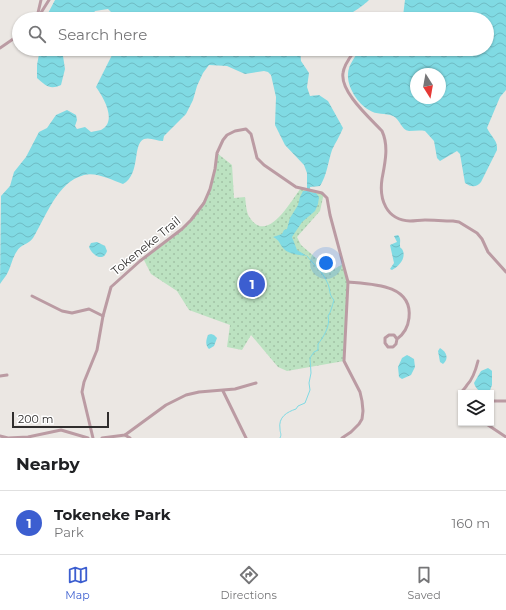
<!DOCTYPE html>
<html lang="en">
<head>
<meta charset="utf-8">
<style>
	body { margin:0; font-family:Montserrat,sans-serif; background:#f6f6f6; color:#202124 }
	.controls { position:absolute; right:12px; bottom:12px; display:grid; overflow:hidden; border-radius:0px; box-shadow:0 1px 3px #0004 }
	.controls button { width:36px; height:36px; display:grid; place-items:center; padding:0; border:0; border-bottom:1px solid #e0e0e0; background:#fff; color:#202124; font:20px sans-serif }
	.compass { position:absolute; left:410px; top:68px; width:36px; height:36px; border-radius:50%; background:#fff; box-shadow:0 1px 3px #0004; rotate:169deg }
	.scale { position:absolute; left:12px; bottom:10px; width:97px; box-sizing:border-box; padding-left:4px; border:2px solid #302e2d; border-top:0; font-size:11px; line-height:14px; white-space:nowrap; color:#302e2d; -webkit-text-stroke:3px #fff; paint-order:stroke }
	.you { position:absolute; left:326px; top:263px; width:14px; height:14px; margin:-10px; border:3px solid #fff; border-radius:50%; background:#1a73e8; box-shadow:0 0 0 6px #1a73e833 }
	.badge { display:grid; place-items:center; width:26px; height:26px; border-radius:50%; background:#3c5ed0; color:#fff; font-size:13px; font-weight:700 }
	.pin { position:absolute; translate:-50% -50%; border:2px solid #fff; box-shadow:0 1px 4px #0006 }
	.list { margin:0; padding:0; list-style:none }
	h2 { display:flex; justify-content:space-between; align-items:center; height:52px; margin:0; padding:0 16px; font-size:17px }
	h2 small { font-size:13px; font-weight:400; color:#757577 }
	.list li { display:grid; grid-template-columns:26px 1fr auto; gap:12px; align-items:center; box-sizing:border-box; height:64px; padding:0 16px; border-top:1px solid #e0e0e0 }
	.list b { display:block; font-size:15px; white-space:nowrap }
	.list p { margin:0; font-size:13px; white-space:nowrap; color:#757577 }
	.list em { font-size:13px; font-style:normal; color:#757577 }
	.icon { flex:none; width:22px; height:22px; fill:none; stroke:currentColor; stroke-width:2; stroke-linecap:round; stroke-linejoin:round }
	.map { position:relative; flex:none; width:506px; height:438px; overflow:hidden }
	.search { position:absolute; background:#fff; box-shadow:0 1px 3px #0004; left:12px; right:12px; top:12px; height:44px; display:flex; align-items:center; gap:10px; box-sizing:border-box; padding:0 14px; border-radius:22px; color:#757577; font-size:15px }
	.sheet { height:116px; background:#fff }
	nav { display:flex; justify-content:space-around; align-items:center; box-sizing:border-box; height:56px; border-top:1px solid #e0e0e0; background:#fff; font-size:11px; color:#757577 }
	nav a { display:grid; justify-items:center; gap:2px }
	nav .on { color:#3c5ed0 }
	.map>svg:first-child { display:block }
	.grass { fill:url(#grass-dots) }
	.water { fill:url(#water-waves); fill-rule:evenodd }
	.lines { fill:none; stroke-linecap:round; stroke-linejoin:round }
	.stream { stroke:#80dae3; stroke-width:1 }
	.minor { stroke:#bb9ba3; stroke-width:3 }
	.labels { text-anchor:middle; stroke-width:3; stroke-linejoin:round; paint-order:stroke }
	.street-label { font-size:12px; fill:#302e2d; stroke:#fff }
</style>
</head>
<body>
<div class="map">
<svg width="506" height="438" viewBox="0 0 506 438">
	<defs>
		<pattern id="grass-dots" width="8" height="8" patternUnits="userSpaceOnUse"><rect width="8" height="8" fill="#bce2c1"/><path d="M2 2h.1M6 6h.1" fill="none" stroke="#a2c2a6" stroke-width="1.8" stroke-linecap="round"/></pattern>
		<pattern id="water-waves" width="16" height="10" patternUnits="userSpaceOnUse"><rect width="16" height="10" fill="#80dae3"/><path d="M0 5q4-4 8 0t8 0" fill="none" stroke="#6fbbc3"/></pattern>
	</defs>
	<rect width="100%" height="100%" fill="#ebe7e3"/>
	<path class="grass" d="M217,153L232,165L234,198L245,197C246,203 246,213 250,218C268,244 290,202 301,188L324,193L320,211L297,237L301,245L331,271L343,264L348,282L344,361L287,371L278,367L251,335L242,350L227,347L230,325L189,310L177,291L151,274L143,258L182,229L198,211L210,189Z"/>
	<g class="water">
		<path d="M55,0H369C364,5 349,16 342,17C331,19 319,13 308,19H117L116,17L108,9L95,11L90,19H45Z"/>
		<path d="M405,0H506V90L500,97L487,128C491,137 498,140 497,150L481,182C476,188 471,187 465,183L460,154L457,151L440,161L437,158L434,141L425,131C419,130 414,131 409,131C401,130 400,119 393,116C386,113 376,115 369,110C358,104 347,87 348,74C348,65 356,56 360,49H487V19H400L403,16ZM416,74H440V98H416Z"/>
		<path d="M40,49H65L63,56L65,69L61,85C50,90 46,86 37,78V65Z"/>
		<path d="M115,49H300L301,61L309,73L307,87L310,96L319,95L328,101L343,128C340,136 335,143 332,150C328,162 327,175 320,186L310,187V192L316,193L319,197L318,204L315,211L302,222L292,237L297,250L307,256C300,255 288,254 284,249C279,244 280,240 273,237L282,234L284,230L287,229L290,218L298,205L300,197L303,191H307V173L304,165L285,145L275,125L276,97L271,75L268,72L264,71L245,74L227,66L209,65L203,73L197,86L193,100L186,114L164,136L163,141C157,141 150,137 144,139C132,144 141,174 123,184C111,180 97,172 84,175C57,182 46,217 33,238C29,244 20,245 17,251C12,258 11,267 7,274C5,277 2,281 0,284L1,196L10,186L14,172L26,157L39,132L47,128L56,115L67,110L76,115L77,120L75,126L77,129L85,127L91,132C94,131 98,131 101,130C118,121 103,97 96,87Z"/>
		<path d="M398,235C401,239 400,240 400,245C400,250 401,246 403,251C406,259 398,267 392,270L390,269L394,263L390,245L397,242L394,236Z"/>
		<path d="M97,242L105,246L107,251C103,263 92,255 89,247L91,243Z"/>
		<path d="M211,334L214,335L217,338L214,346L209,349C205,345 206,340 208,335Z"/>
		<path d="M440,348C447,352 449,359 443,364L440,362L438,351Z"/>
		<path d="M407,355L414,359L415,367L411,375L402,379L399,377L398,367L402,358Z"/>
		<path d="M488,368L491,370L492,371V385L489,393C481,393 476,390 474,383L481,371Z"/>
	</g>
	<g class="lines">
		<path class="stream" d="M280,438C282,434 280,433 280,429C278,417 287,412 296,409L298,406L305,403L310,390L309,383L311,373L310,358L314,352L318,350V344C323,338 331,325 328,316C331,312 332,306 334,300C328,294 331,289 327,282C323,272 314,265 307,256"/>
		<g class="minor">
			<path d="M37,17L41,0"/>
			<path d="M37,19L49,0"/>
			<path d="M0,48L19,35"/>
			<path d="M356,49C351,56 344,64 343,73C340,92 370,118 382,131C389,146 385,163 382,179C379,199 386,220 410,221C415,221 420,220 425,220C434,220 443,221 453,221L459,222L477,233L482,239L488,252L506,272"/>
			<path d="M348,282C371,284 413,284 409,318C408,327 404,334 397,339L396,344L393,347H388L385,343V338L389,335H394L397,339"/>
			<path d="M32,296L62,311L72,313L89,309L103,316"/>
			<path d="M0,376L7,375"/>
			<path d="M223,391L246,438"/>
			<path d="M461,393C463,389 465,389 467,385C473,379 476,369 478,361"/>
			<path d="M491,401H506"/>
			<path d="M485,423L506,437"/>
			<path d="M125,435L130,438"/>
			<path d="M0,436L8,438L28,437L61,430L88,438"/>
			<path d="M93,438L82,392L84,382L97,350L103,316L111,287L140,261L182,229L191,220L204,203L210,189L215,169L217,153L223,140L227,135L235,131L246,129L251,134L257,158L264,165L296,187L322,193L327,198L330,215L348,282L344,361L360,392L362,401L363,411L362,419L359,424L351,432L342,438"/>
			<path d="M102,438L125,435L166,405L186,395L199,392L235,389L256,383"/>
		</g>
	</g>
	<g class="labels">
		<g class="street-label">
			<text transform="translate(146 246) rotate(-39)" y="4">Tokeneke Trail</text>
		</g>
	</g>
</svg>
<div class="controls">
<button><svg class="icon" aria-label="layers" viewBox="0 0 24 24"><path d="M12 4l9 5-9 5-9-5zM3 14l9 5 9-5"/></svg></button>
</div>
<svg class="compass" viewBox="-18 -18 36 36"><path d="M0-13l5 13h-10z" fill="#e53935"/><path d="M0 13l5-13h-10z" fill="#757577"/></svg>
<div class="scale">200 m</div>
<div class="you"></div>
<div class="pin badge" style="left:252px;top:284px">1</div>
<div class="search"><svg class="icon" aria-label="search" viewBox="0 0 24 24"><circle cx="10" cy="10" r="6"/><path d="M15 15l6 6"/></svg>Search here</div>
</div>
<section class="sheet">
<h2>Nearby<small></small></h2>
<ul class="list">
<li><span class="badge">1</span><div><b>Tokeneke Park</b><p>Park</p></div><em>160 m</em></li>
</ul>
</section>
<nav>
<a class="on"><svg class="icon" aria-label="map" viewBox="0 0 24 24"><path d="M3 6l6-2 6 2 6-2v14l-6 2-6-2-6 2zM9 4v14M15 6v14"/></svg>Map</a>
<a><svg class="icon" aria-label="directions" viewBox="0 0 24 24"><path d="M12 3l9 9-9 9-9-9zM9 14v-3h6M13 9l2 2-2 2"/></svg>Directions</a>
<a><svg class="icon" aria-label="saved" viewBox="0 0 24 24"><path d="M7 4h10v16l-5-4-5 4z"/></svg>Saved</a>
</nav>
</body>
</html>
